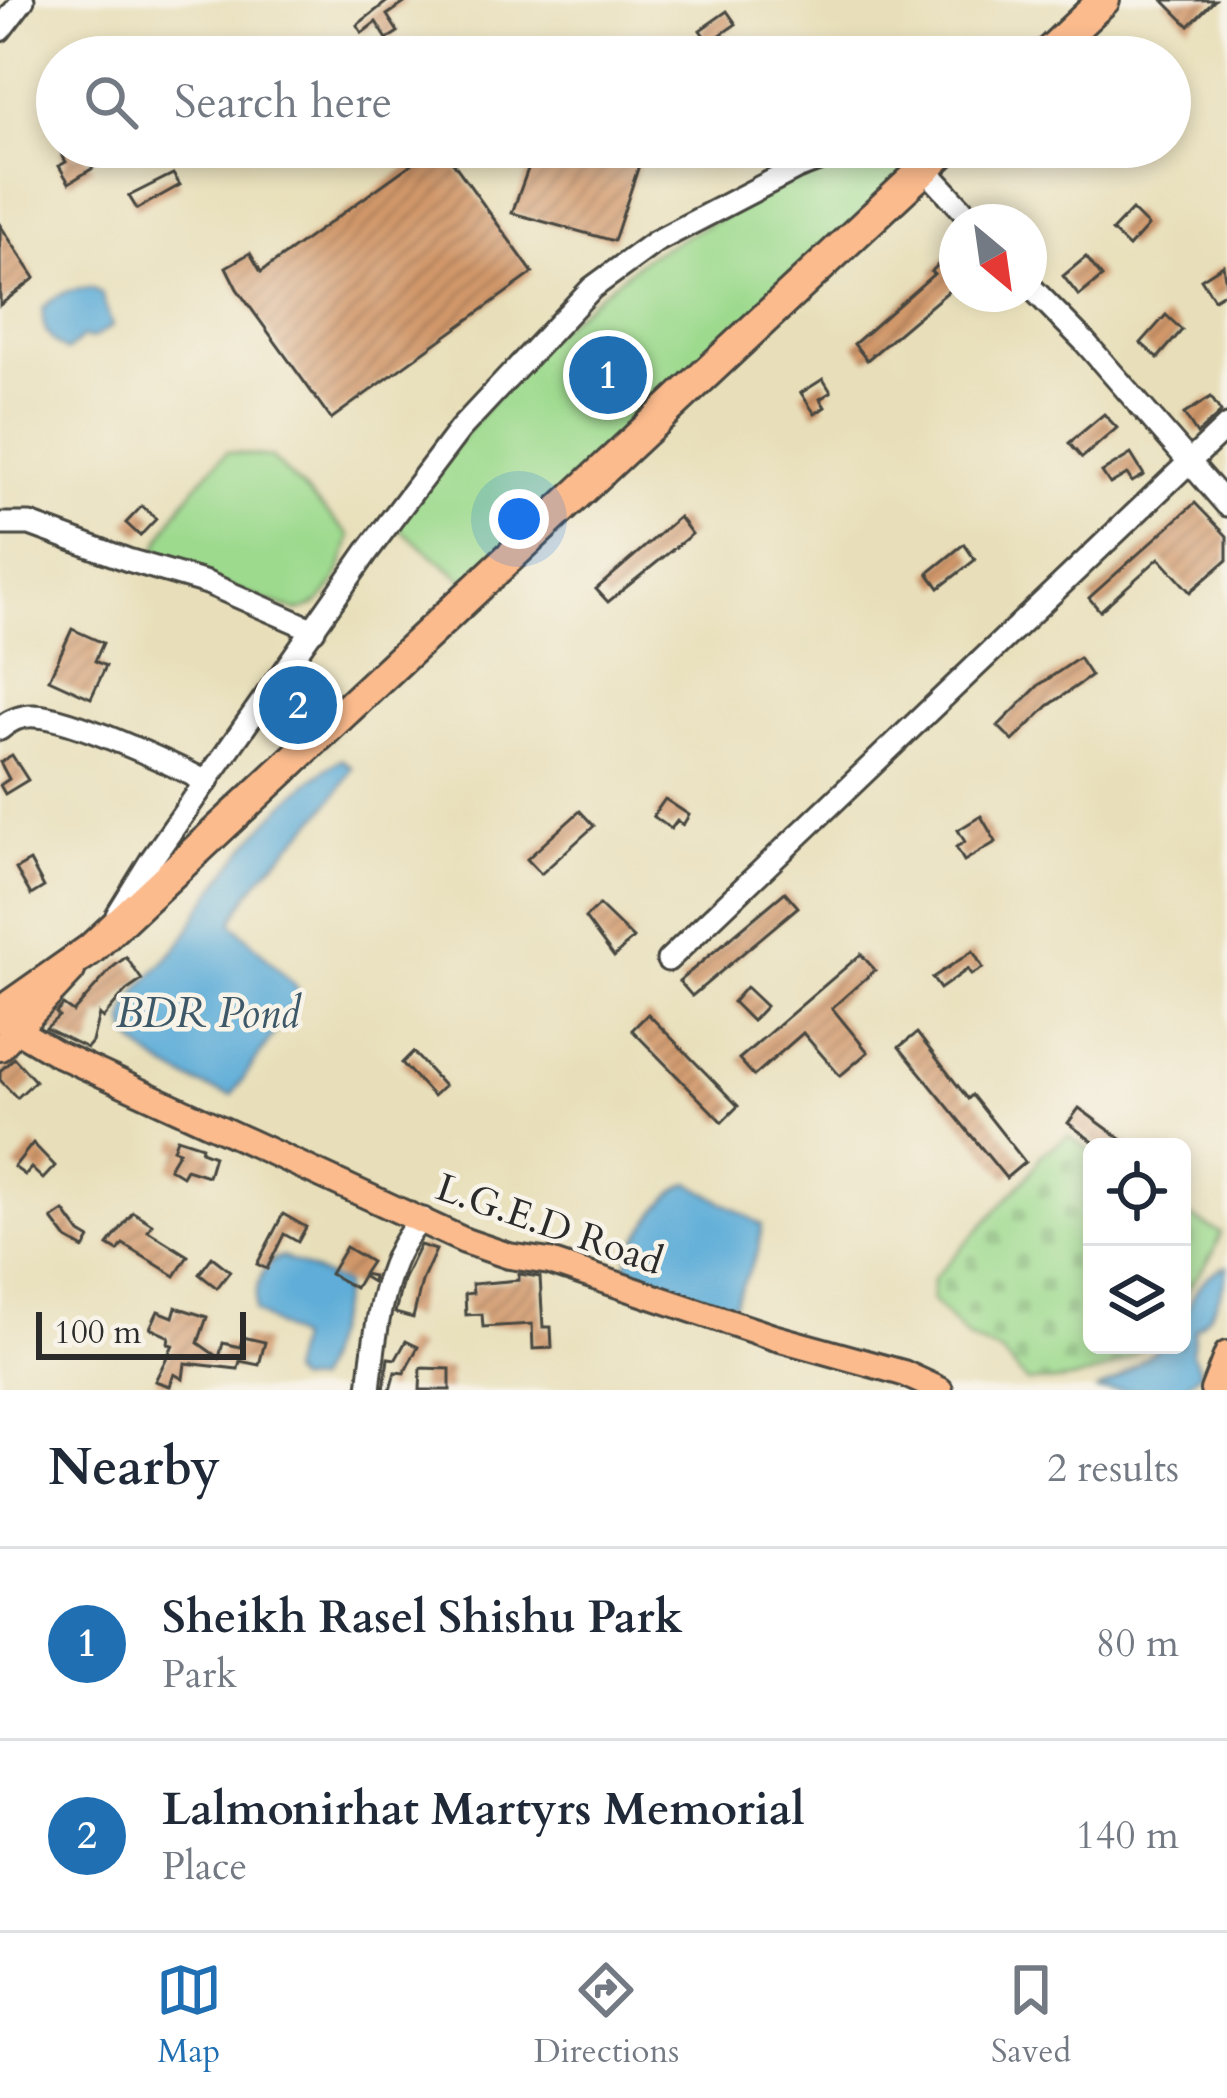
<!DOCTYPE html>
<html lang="en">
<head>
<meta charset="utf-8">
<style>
	body { margin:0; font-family:Cardo,serif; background:#f6f6f7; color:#1f2937 }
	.controls { position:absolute; right:36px; bottom:36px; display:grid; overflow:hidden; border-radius:18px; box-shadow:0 6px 18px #0003 }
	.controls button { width:108px; height:108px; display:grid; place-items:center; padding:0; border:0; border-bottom:3px solid #e0e1e3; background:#fff; color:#1f2937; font:60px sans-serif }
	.compass { position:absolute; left:939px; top:204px; width:108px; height:108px; border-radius:50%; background:#fff; box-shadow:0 6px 18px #0003; rotate:151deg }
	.scale { position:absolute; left:36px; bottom:30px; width:210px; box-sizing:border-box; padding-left:12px; border:6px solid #2b2b2b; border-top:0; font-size:33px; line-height:42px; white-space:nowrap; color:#2b2b2b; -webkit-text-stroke:9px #f7f3e8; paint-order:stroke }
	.you { position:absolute; left:519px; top:519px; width:42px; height:42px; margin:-30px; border:9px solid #fff; border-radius:50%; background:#1a73e8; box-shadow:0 0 0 18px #1a73e833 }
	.badge { display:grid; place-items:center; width:78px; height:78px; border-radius:50%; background:#1f6fb2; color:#fff; font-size:39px; font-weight:700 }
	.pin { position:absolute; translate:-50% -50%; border:6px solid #fff; box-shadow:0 3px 12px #0006 }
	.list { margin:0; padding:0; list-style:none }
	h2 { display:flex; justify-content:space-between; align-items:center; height:156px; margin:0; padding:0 48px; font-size:51px }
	h2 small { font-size:39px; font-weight:400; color:#747a83 }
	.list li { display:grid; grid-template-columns:78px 1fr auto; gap:36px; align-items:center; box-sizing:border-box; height:192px; padding:0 48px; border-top:3px solid #e0e1e3 }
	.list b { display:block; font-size:45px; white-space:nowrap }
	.list p { margin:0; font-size:39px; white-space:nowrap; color:#747a83 }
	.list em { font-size:39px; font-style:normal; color:#747a83 }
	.icon { flex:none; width:66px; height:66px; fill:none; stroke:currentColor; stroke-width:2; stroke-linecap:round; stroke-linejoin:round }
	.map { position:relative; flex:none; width:1227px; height:1390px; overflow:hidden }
	.search { position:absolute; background:#fff; box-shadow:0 6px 18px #0003; left:36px; right:36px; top:36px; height:132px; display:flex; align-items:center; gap:30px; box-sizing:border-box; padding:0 42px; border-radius:66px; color:#747a83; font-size:45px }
	.sheet { height:540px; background:#fff }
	nav { display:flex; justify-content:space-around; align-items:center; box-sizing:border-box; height:168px; border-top:3px solid #e0e1e3; background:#fff; font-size:33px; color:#747a83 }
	nav a { display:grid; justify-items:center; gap:6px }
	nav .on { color:#1f6fb2 }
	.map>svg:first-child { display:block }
	.cemetery { fill:url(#cemetery-stones); stroke:#64825c; stroke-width:3 }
	.park { fill:#9dda8e; stroke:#64825c; stroke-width:3 }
	.water { fill:#5fadd8; stroke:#456c82; stroke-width:3 }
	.building { fill:url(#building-hatch) }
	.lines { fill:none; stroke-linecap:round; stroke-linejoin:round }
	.minor-casing { stroke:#474640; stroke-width:27 }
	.major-casing { stroke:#474640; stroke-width:30 }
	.highway-casing { stroke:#474640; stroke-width:36 }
	.minor { stroke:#fff; stroke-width:21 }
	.major { stroke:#fbbb8d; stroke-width:24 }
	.highway { stroke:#fbbb8d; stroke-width:30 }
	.labels { text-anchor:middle; stroke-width:9; stroke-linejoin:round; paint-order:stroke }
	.street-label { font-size:39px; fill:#2b2b2b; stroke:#f7f3e8 }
	.water-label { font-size:42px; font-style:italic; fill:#3d5868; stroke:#f7f3e8 }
</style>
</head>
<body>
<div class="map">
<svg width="1227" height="1390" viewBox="0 0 1227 1390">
	<defs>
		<pattern id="cemetery-stones" width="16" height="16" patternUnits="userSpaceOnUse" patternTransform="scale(3)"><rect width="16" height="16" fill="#9dda8e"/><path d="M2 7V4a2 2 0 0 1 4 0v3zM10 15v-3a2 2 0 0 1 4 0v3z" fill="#87bb7b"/></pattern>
		<pattern id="building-hatch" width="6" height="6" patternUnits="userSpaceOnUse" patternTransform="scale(3)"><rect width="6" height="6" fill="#d1986b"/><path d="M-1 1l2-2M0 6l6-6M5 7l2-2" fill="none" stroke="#aa7c58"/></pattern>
	</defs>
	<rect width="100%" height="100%" fill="#f7f3e8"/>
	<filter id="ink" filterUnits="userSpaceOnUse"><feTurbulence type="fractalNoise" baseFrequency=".00833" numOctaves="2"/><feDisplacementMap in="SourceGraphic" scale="24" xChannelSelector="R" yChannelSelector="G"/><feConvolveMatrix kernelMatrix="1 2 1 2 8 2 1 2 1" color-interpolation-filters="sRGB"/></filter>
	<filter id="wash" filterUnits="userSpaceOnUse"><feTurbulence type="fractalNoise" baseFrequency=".004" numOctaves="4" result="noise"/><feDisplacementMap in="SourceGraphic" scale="48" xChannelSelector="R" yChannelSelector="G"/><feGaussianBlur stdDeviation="2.7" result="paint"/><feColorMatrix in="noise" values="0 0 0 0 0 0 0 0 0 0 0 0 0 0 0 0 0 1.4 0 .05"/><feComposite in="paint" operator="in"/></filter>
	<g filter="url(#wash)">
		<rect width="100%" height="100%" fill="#e8dfba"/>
		<g class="cemetery">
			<path d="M1068,1136L1092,1152V1345H1145C1111,1376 1072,1382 1027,1382L1000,1352L969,1339L932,1300L933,1279L1029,1175L1041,1155Z"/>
			<path d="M1182,1212L1221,1233L1213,1254L1182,1298Z"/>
		</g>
		<g class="park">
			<path d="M855,147H948L477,591L391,522L541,342L646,257Z"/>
			<path d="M227,452L271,457L350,536C343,567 332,606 296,611L167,565L153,556C171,514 196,484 227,452Z"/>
		</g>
		<g class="water">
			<path d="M91,288L101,293L112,326L92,339L83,337L67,351C49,342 41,327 43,308C58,293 70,289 91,288Z"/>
			<path d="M341,759L352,767C324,828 259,861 232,923L296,986L299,997L232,1095C206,1091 122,1052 125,1020C127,992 162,967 178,946C188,934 194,919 202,907C238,853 286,793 341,759Z"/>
			<path d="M690,1183L762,1225L758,1251L733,1305L703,1300L625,1270C630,1244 665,1191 690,1183Z"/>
			<path d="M282,1257L344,1284C345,1294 321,1373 314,1382L296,1381L289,1373L297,1339L255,1311C255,1291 260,1263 282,1257Z"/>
			<path d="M1227,1266C1226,1285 1212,1319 1195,1328L1192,1353L1201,1372L1181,1390H1095L1115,1381L1163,1345H1182C1182,1313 1195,1277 1227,1266Z"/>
		</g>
		<g id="blocks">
			<g class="building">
				<path d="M389,0H409L387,15L398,32L387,39L376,22L362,33L357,25Z"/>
				<path d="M1163,0H1215L1189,26Z"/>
				<path d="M727,11L736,24L709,43L700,30Z"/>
				<path d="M71,147L76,157L82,152L93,168L69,183L59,166L66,162L60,151Z"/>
				<path d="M435,147H442L533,273L331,419L237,289L226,267L250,253L261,272Z"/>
				<path d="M536,147H645L614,241L512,213Z"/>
				<path d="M173,174L180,185L137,209L129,196Z"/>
				<path d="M1132,210L1148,226L1129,247L1112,231Z"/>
				<path d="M0,225L35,278L0,305Z"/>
				<path d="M957,246V284L867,360L854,344L934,274L931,272Z"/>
				<path d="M1086,257L1102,277L1079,296L1063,276Z"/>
				<path d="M1223,265L1227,291L1214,299L1201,279Z"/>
				<path d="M1166,315L1182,330L1158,358L1141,343Z"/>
				<path d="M823,379L831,392L820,399L825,407L815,414L801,393Z"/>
				<path d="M1211,397L1221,412L1197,434L1184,414Z"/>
				<path d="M1104,414L1117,428L1082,458L1069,443Z"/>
				<path d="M1131,454L1144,475L1132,482L1127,474L1110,484L1102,472Z"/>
				<path d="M1195,503L1227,536V560L1190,592L1159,558L1100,611L1089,598Z"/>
				<path d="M142,506L156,519L140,536L126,523Z"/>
				<path d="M679,517L692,534L608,602L596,589Z"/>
				<path d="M964,544L975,560L939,588L928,573Z"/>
				<path d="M72,629L103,643L95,661L106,666L91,698L49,679Z"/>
				<path d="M1079,658L1091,676L1048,706L1013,741L998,726L1039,685Z"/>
				<path d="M12,755L28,780L5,794L0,785L9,779L0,762Z"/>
				<path d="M665,799L689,815L683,825L677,821L671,829L653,816Z"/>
				<path d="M580,811L594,826L541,874L527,859Z"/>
				<path d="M981,816L996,842L964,861L956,847L965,842L958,830Z"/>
				<path d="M30,861L44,887L31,895L16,869Z"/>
				<path d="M785,892L798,907L692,996L679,981Z"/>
				<path d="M599,905L633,938L614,957L585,918Z"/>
				<path d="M973,951L983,968L971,975L968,969L940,989L932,978Z"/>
				<path d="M861,954L875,970L832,1008L868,1052L840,1076L803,1033L754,1076L739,1059Z"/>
				<path d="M126,957L142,980L126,991L103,1018L99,1014L92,1042L87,1048L46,1028L59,1016L56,1013L63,1005L73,1012L113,967Z"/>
				<path d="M746,987L766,1006L752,1021L733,1002Z"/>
				<path d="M648,1014L738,1106L722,1122L632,1030Z"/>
				<path d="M917,1033L968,1099L972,1095L1025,1162L1006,1178L899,1047Z"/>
				<path d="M413,1052L444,1086L433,1096L402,1063Z"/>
				<path d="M14,1058L35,1081L17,1098L0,1080V1071Z"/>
				<path d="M1079,1108L1132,1147H1100L1068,1123Z"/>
				<path d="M177,1138L202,1146L201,1151L214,1156L208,1176L186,1169L182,1176L169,1168L179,1151L173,1149Z"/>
				<path d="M33,1143L55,1166L43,1179L31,1168L25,1175L14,1167Z"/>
				<path d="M64,1211L80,1233L90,1239L84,1249L67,1239L52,1219Z"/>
				<path d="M133,1212L152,1224L148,1231L188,1256L175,1276L123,1244L118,1251L108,1245Z"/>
				<path d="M283,1214L306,1227L298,1242L284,1234L267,1269L257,1264Z"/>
				<path d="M420,1245L436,1250L422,1281L413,1318L395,1313L403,1280Z"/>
				<path d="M346,1247L371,1262L363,1274L373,1276L372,1282L362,1276L355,1288L330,1274Z"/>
				<path d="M212,1257L230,1271L217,1288L199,1274Z"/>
				<path d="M519,1274L540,1277L543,1327H551L552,1348L533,1349L532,1324L483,1327L482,1314L466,1315L465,1294L473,1293L472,1284L519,1280Z"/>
				<path d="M176,1307L207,1317L198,1343L219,1358L223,1343L240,1347L243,1337L265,1342L259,1365L240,1361L238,1369L185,1363L183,1379L174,1374L170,1386L155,1381L173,1345L168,1344L169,1337L150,1328L158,1311L173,1317Z"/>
				<path d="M406,1341L418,1347L404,1373L395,1372L390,1390H384L388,1358L396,1359Z"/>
				<path d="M421,1368L450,1369V1390H420Z"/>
			</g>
		</g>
	</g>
	<g filter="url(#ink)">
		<use href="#blocks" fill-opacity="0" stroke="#474640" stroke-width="3"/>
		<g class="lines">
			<g class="minor-casing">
				<g id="minor">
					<path d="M0,30L23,0"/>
					<path d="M925,169L974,222"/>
					<path d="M1029,285L1084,341L1227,505"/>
					<path d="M0,524H30L128,560L207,583L314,630"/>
					<path d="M0,729C9,721 22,715 35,716C71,717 172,764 207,782"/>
					<path d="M117,915L151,860L367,552L460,429L592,288L655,242L797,168L853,147"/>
					<path d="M668,960L1227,426"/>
					<path d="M369,1390C374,1340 382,1254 423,1219"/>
				</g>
			</g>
			<g class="major-casing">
				<g id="major">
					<path d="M0,1020L56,1053L465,1241L509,1256L550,1262L773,1337L903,1373L940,1390"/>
					<path d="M0,1048L72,971"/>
					<path d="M1213,1390L1227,1354"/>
				</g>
			</g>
			<g class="highway-casing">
				<g id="highway">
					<path d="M1044,57L1104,0"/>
					<path d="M0,1013L91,949L948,147"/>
				</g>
			</g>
			<use href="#minor" class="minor"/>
			<use href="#major" class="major"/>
			<use href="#highway" class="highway"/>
		</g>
	</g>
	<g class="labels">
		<g class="street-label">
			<text transform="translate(550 1223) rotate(19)" y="14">L.G.E.D Road</text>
		</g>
		<g class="water-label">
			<text x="208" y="1027">BDR Pond</text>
		</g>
	</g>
</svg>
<div class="controls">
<button><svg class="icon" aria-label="locate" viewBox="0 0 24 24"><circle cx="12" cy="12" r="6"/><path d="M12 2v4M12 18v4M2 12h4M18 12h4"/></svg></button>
<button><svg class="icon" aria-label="layers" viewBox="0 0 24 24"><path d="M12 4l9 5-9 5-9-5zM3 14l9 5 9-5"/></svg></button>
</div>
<svg class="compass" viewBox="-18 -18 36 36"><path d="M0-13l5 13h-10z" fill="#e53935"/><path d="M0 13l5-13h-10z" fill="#747a83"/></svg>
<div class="scale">100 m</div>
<div class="you"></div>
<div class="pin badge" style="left:608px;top:375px">1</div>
<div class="pin badge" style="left:298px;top:705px">2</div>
<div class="search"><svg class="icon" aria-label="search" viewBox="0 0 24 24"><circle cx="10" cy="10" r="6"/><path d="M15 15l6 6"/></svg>Search here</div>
</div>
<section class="sheet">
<h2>Nearby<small>2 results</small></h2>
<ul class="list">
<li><span class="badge">1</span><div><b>Sheikh Rasel Shishu Park</b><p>Park</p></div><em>80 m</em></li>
<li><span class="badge">2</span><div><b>Lalmonirhat Martyrs Memorial</b><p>Place</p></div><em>140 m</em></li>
</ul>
</section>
<nav>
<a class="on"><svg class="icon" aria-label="map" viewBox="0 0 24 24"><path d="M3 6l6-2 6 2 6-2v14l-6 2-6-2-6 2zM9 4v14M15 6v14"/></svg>Map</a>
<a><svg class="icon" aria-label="directions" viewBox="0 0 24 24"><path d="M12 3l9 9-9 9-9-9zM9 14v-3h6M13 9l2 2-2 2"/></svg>Directions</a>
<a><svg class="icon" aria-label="saved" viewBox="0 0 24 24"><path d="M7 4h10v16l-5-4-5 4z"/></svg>Saved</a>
</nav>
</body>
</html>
